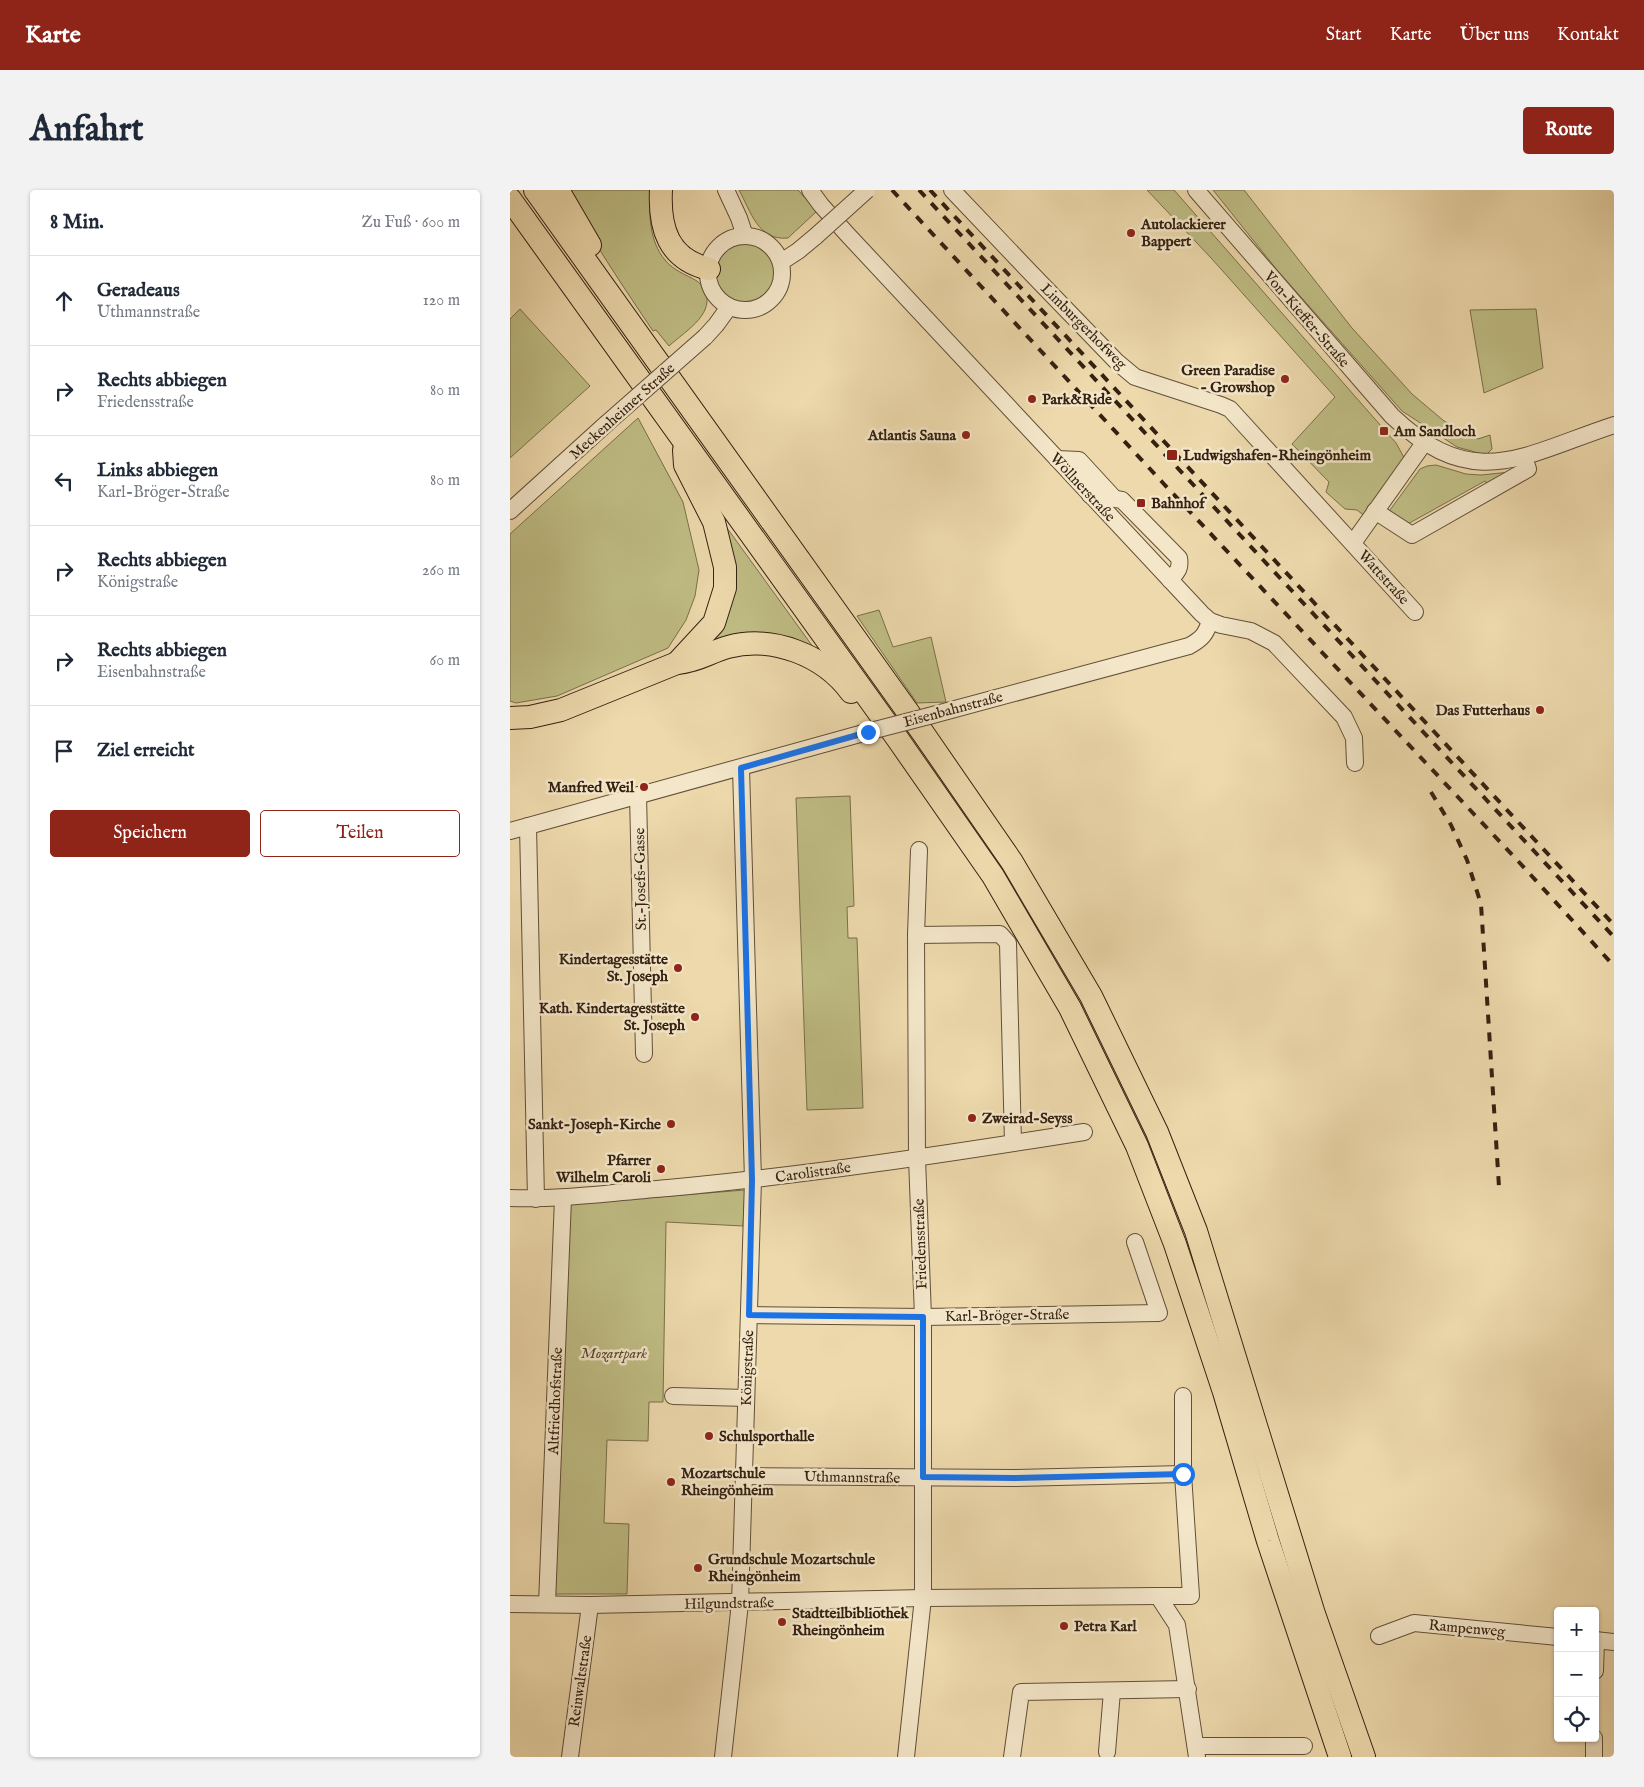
<!DOCTYPE html>
<html lang="de">
<head>
<meta charset="utf-8">
<style>
	body { margin:0; font-family:"IM FELL English",serif; background:#f2f2f3; color:#1f2937 }
	.controls { position:absolute; right:15px; bottom:15px; display:grid; overflow:hidden; border-radius:5px; box-shadow:0 1px 4px #0004 }
	.controls button { width:45px; height:45px; display:grid; place-items:center; padding:0; border:0; border-bottom:1px solid #e0e1e3; background:#fff; color:#1f2937; font:25px sans-serif }
	.stop { position:absolute; width:15px; height:15px; margin:-11px; border:4px solid #1a73e8; border-radius:50%; background:#fff }
	.stop.end { background:#1a73e8; border-color:#fff; box-shadow:0 1px 5px #0008 }
	.list { margin:0; padding:0; list-style:none }
	h2 { display:flex; justify-content:space-between; align-items:center; height:65px; margin:0; padding:0 20px; font-size:21px }
	h2 small { font-size:16px; font-weight:400; color:#747a83 }
	.list li { display:grid; grid-template-columns:32px 1fr auto; gap:15px; align-items:center; box-sizing:border-box; height:90px; padding:0 20px; border-top:1px solid #e0e1e3 }
	.list b { display:block; font-size:19px; white-space:nowrap }
	.list p { margin:0; font-size:16px; white-space:nowrap; color:#747a83 }
	.list em { font-size:16px; font-style:normal; color:#747a83 }
	.actions { display:flex; gap:10px; padding:15px 20px }
	.actions a { flex:1; padding:11px 0; border:1px solid #8f2418; border-radius:5px; text-align:center; font-size:18px; color:#8f2418 }
	.actions .main { background:#8f2418; color:#fff }
	.icon { flex:none; width:28px; height:28px; fill:none; stroke:currentColor; stroke-width:2; stroke-linecap:round; stroke-linejoin:round }
	.map { position:relative; flex:none; width:1104px; height:1567px; overflow:hidden; border-radius:5px }
	header { display:flex; align-items:center; gap:30px; box-sizing:border-box; height:70px; padding:0 25px; background:#8f2418; color:#fff }
	header strong { font-size:24px }
	nav { display:flex; gap:28px; margin-inline-start:auto; font-size:18px }
	.intro { display:flex; align-items:center; justify-content:space-between; box-sizing:border-box; height:120px; padding:0 30px }
	h1 { margin:0; font-size:35px }
	.button { padding:12px 22px; border-radius:5px; background:#8f2418; color:#fff; font-size:18px; font-weight:700 }
	main { display:flex; gap:30px; padding:0 30px }
	aside { flex:1; background:#fff; border-radius:5px; box-shadow:0 1px 4px #0004 }
	.map>svg:first-child { display:block }
	.green { fill:#bfbd84; stroke:#7a6f4a }
	.lines { fill:none; stroke-linecap:round; stroke-linejoin:round }
	.minor-casing { stroke:#624f38; stroke-width:18 }
	.highway-casing { stroke:#342111; stroke-width:24 }
	.minor { stroke:#f3e6c9; stroke-width:16 }
	.highway { stroke:#edd9ac; stroke-width:22 }
	.rail { stroke:#342111; stroke-width:4; stroke-dasharray:9 9; stroke-linecap:butt }
	.minor-bridge-casing { stroke:#624f38; stroke-width:18; stroke-linecap:butt }
	.minor-bridge { stroke:#f3e6c9; stroke-width:16 }
	.route { stroke:#1a73e8; stroke-width:6 }
	.poi-dot { fill:#8f2418; stroke:#f3e6c9; stroke-width:2 }
	.labels { text-anchor:middle; stroke-width:5; stroke-linejoin:round; paint-order:stroke }
	.poi-label { font-size:15px; font-weight:bold; fill:#342111; stroke:#f3e6c9; text-anchor:start }
	.street-label { font-size:15px; fill:#342111; stroke:#f3e6c9 }
	.park-label { font-size:15px; font-style:italic; fill:#57482e; stroke:#f3e6c9 }
</style>
</head>
<body>
<header>
<strong>Karte</strong>
<nav><a>Start</a><a>Karte</a><a>Über uns</a><a>Kontakt</a></nav>
</header>
<div class="intro"><h1>Anfahrt</h1><a class="button">Route</a></div>
<main>
<aside>
<h2>8 Min.<small>Zu Fuß · 600 m</small></h2>
<ul class="list">
<li><svg class="icon" aria-label="ahead" viewBox="0 0 24 24"><path d="M12 20V5M6 11l6-6 6 6"/></svg><div><b>Geradeaus</b><p>Uthmannstraße</p></div><em>120 m</em></li>
<li><svg class="icon" aria-label="right" viewBox="0 0 24 24"><path d="M7 20v-9h11M14 6l5 5-5 5"/></svg><div><b>Rechts abbiegen</b><p>Friedensstraße</p></div><em>80 m</em></li>
<li><svg class="icon" aria-label="left" viewBox="0 0 24 24"><path d="M17 20v-9H6M10 6l-5 5 5 5"/></svg><div><b>Links abbiegen</b><p>Karl-Bröger-Straße</p></div><em>80 m</em></li>
<li><svg class="icon" aria-label="right" viewBox="0 0 24 24"><path d="M7 20v-9h11M14 6l5 5-5 5"/></svg><div><b>Rechts abbiegen</b><p>Königstraße</p></div><em>260 m</em></li>
<li><svg class="icon" aria-label="right" viewBox="0 0 24 24"><path d="M7 20v-9h11M14 6l5 5-5 5"/></svg><div><b>Rechts abbiegen</b><p>Eisenbahnstraße</p></div><em>60 m</em></li>
<li><svg class="icon" aria-label="arrive" viewBox="0 0 24 24"><path d="M6 21V4h12l-3 4 3 4H6"/></svg><div><b>Ziel erreicht</b></div></li>
</ul>
<div class="actions"><a class="main">Speichern</a><a>Teilen</a></div>
</aside>
<div class="map">
<svg width="1104" height="1567" viewBox="0 0 1104 1567">
	<rect width="100%" height="100%" fill="#edd9ac"/>
	<filter id="stains"><feTurbulence type="fractalNoise" baseFrequency=".004" numOctaves="4"/><feColorMatrix values="0 0 0 0 .2 0 0 0 0 .09 0 0 0 0 .02 0 0 0 .5 -.17"/></filter>
	<radialGradient id="worn" r=".72"><stop offset=".6" stop-color="#630" stop-opacity="0"/><stop offset="1" stop-color="#630" stop-opacity=".3"/></radialGradient>
	<g class="green">
		<path d="M55,0H140C139,24 139,51 155,70C164,81 175,84 187,91C191,94 194,98 196,103C203,126 174,142 159,156L146,140L143,141C112,95 81,49 55,0Z"/>
		<path d="M229,0H288L307,21L278,48C248,51 241,22 229,0Z"/>
		<path d="M637,0H664L886,253L896,271L856,327L847,320L835,319L816,302L819,292L782,254L825,207L702,69Z"/>
		<path d="M703,0H734L842,138L902,204L934,231L968,249L980,245L982,259L976,265L947,257L892,221L767,80Z"/>
		<circle cx="235" cy="83" r="37"/>
		<path d="M10,119L80,196L0,268V129Z"/>
		<path d="M1026,119L1033,178L974,203L960,120Z"/>
		<path d="M128,228L173,312L189,380L185,406L176,430L158,458L47,506L6,513L0,511V344Z"/>
		<path d="M926,275L956,284L971,285L1000,282L981,300L975,291L896,335L880,326V320L910,279L917,276Z"/>
		<path d="M212,331L306,461L192,460L204,442Z"/>
		<path d="M369,420L383,457L421,447L436,512L407,513L347,426Z"/>
		<path d="M340,606L344,716L337,717L338,748H347L353,918L297,920L286,608Z"/>
		<path d="M235,1000L233,1036L156,1032L153,1212H139L138,1251L97,1250L94,1333L119,1334L117,1404H44L60,1014Z"/>
	</g>
	<g class="lines">
		<g class="minor-casing">
			<g id="minor">
				<path d="M216,0L229,28L235,46"/>
				<path d="M300,0L311,15L337,44L692,424L700,431L711,435L741,441L764,453L834,527L844,548L845,573"/>
				<path d="M442,0L518,80L607,172L625,187L711,215L720,219L905,422"/>
				<path d="M686,0L882,226C964,304 1013,265 1104,235"/>
				<circle cx="235" cy="83" r="37"/>
				<path d="M271,72L288,61L306,46"/>
				<path d="M195,147L206,135L219,117"/>
				<path d="M547,269L569,270L604,308"/>
				<path d="M580,305L612,310L669,368C671,379 667,382 660,390"/>
				<path d="M0,321L96,234"/>
				<path d="M865,321L902,345L1018,279L1014,267"/>
				<path d="M843,353L914,253"/>
				<path d="M419,526L679,456C692,449 696,444 700,431"/>
				<path d="M128,605L134,864"/>
				<path d="M18,636L26,1009"/>
				<path d="M0,641L357,542"/>
				<path d="M406,745L490,744L498,753L503,953"/>
				<path d="M0,1008C53,1010 105,1002 158,998C298,985 435,964 574,942"/>
				<path d="M239,1125L413,1127L649,1123L625,1052"/>
				<path d="M163,1206L236,1208"/>
				<path d="M673,1206V1284L681,1406H648L667,1435L687,1567"/>
				<path d="M233,1286L504,1288L673,1284"/>
				<path d="M0,1414L80,1415L413,1408L648,1406"/>
				<path d="M37,1414L53,1008"/>
				<path d="M869,1446L904,1433L1048,1447"/>
				<path d="M1085,1450L1104,1452"/>
				<path d="M1085,1481L1086,1450"/>
				<path d="M686,1556H794"/>
				<path d="M597,1562L602,1501"/>
				<path d="M60,1567L80,1415"/>
				<path d="M213,1567L230,1413L243,990L231,578"/>
				<path d="M396,1567L413,1408V1127L407,968L406,745L409,660"/>
				<path d="M502,1567L511,1502L678,1499"/>
				<path d="M1084,1567V1548"/>
			</g>
		</g>
		<g class="highway-casing">
			<g id="highway">
				<path d="M25,0L413,543L502,672L581,806L647,942L686,1041L804,1424L854,1567"/>
				<path d="M48,0L80,55"/>
				<path d="M151,0C149,38 158,69 199,79"/>
				<path d="M0,9L387,548L483,686L560,818L627,956L665,1054L714,1202L758,1351L830,1567"/>
				<path d="M167,473L204,433L215,398V377L204,332L175,275L174,260"/>
				<path d="M0,528L20,527L51,520L167,473C185,472 200,462 218,457C262,445 314,465 341,502"/>
			</g>
		</g>
		<use href="#minor" class="minor"/>
		<use href="#highway" class="highway"/>
		<g class="rail">
			<path d="M382,0L653,293L1008,671L1104,776"/>
			<path d="M409,0L1104,747"/>
			<path d="M420,0L1104,735"/>
			<path d="M921,602L941,635L957,670L971,714L989,997"/>
		</g>
		<g class="minor-bridge-casing">
			<g id="minor-bridge">
				<path d="M306,46L357,0"/>
				<path d="M96,234L195,147"/>
				<path d="M357,542L419,526"/>
			</g>
		</g>
		<use href="#minor-bridge" class="minor-bridge"/>
	</g>
	<g class="lines">
		<path class="route" d="M358,542L231,578L242,990L239,1125L413,1127V1287L504,1288L673,1284"/>
	</g>
	<g class="poi-dot">
		<circle cx="621" cy="43" r="5"/>
		<circle cx="775" cy="189" r="5"/>
		<circle cx="522" cy="209" r="5"/>
		<rect x="869" y="236" width="10" height="10" rx="2.5"/>
		<circle cx="456" cy="245" r="5"/>
		<rect x="656" y="259" width="12" height="12" rx="2.5"/>
		<rect x="626" y="308" width="10" height="10" rx="2.5"/>
		<circle cx="1030" cy="520" r="5"/>
		<circle cx="134" cy="597" r="5"/>
		<circle cx="168" cy="778" r="5"/>
		<circle cx="185" cy="827" r="5"/>
		<circle cx="462" cy="928" r="5"/>
		<circle cx="161" cy="934" r="5"/>
		<circle cx="151" cy="979" r="5"/>
		<circle cx="199" cy="1246" r="5"/>
		<circle cx="161" cy="1292" r="5"/>
		<circle cx="188" cy="1378" r="5"/>
		<circle cx="272" cy="1432" r="5"/>
		<circle cx="554" cy="1436" r="5"/>
	</g>
	<g class="labels">
		<g class="poi-label">
			<text x="631" y="39">Autolackierer<tspan x="631" dy="17">Bappert</tspan></text>
			<text x="765" y="185" text-anchor="end">Green Paradise<tspan x="765" dy="17">- Growshop</tspan></text>
			<text x="532" y="214">Park&amp;Ride</text>
			<text x="884" y="246">Am Sandloch</text>
			<text x="446" y="250" text-anchor="end">Atlantis Sauna</text>
			<text x="673" y="270">Ludwigshafen-Rheingönheim</text>
			<text x="641" y="318">Bahnhof</text>
			<text x="1020" y="525" text-anchor="end">Das Futterhaus</text>
			<text x="124" y="602" text-anchor="end">Manfred Weil</text>
			<text x="158" y="774" text-anchor="end">Kindertagesstätte<tspan x="158" dy="17">St. Joseph</tspan></text>
			<text x="175" y="823" text-anchor="end">Kath. Kindertagesstätte<tspan x="175" dy="17">St. Joseph</tspan></text>
			<text x="472" y="933">Zweirad-Seyss</text>
			<text x="151" y="939" text-anchor="end">Sankt-Joseph-Kirche</text>
			<text x="141" y="975" text-anchor="end">Pfarrer<tspan x="141" dy="17">Wilhelm Caroli</tspan></text>
			<text x="209" y="1251">Schulsporthalle</text>
			<text x="171" y="1288">Mozartschule<tspan x="171" dy="17">Rheingönheim</tspan></text>
			<text x="198" y="1374">Grundschule Mozartschule<tspan x="198" dy="17">Rheingönheim</tspan></text>
			<text x="282" y="1428">Stadtteilbibliothek<tspan x="282" dy="17">Rheingönheim</tspan></text>
			<text x="564" y="1441">Petra Karl</text>
		</g>
		<g class="street-label">
			<text transform="translate(797 129) rotate(49)" y="5">Von-Kieffer-Straße</text>
			<text transform="translate(574 136) rotate(45)" y="5">Limburgerhofweg</text>
			<text transform="translate(112 221) rotate(-42)" y="5">Meckenheimer Straße</text>
			<text transform="translate(573 297) rotate(47)" y="5">Wöllnerstraße</text>
			<text transform="translate(874 387) rotate(48)" y="5">Wattstraße</text>
			<text transform="translate(443 519) rotate(-15)" y="5">Eisenbahnstraße</text>
			<text transform="translate(130 689) rotate(-91)" y="5">St.-Josefs-Gasse</text>
			<text transform="translate(303 982) rotate(-8)" y="5">Carolistraße</text>
			<text transform="translate(410 1054) rotate(-92)" y="5">Friedensstraße</text>
			<text transform="translate(497 1125) rotate(-1)" y="5">Karl-Bröger-Straße</text>
			<text transform="translate(237 1178) rotate(-88)" y="5">Königstraße</text>
			<text transform="translate(45 1211) rotate(-88)" y="5">Altfriedhofstraße</text>
			<text transform="translate(342 1287) rotate(1)" y="5">Uthmannstraße</text>
			<text transform="translate(219 1413) rotate(-1)" y="5">Hilgundstraße</text>
			<text transform="translate(957 1438) rotate(5)" y="5">Rampenweg</text>
			<text transform="translate(70 1491) rotate(-82)" y="5">Reinwaltstraße</text>
		</g>
		<g class="park-label">
			<text x="104" y="1168">Mozartpark</text>
		</g>
	</g>
	<rect width="100%" height="100%" filter="url(#stains)"/>
	<rect width="100%" height="100%" fill="url(#worn)"/>
</svg>
<div class="controls">
<button>+</button>
<button>−</button>
<button><svg class="icon" aria-label="locate" viewBox="0 0 24 24"><circle cx="12" cy="12" r="6"/><path d="M12 2v4M12 18v4M2 12h4M18 12h4"/></svg></button>
</div>
<div class="stop" style="left:673px;top:1284px"></div>
<div class="stop end" style="left:358px;top:542px"></div>
</div>
</main>
</body>
</html>
